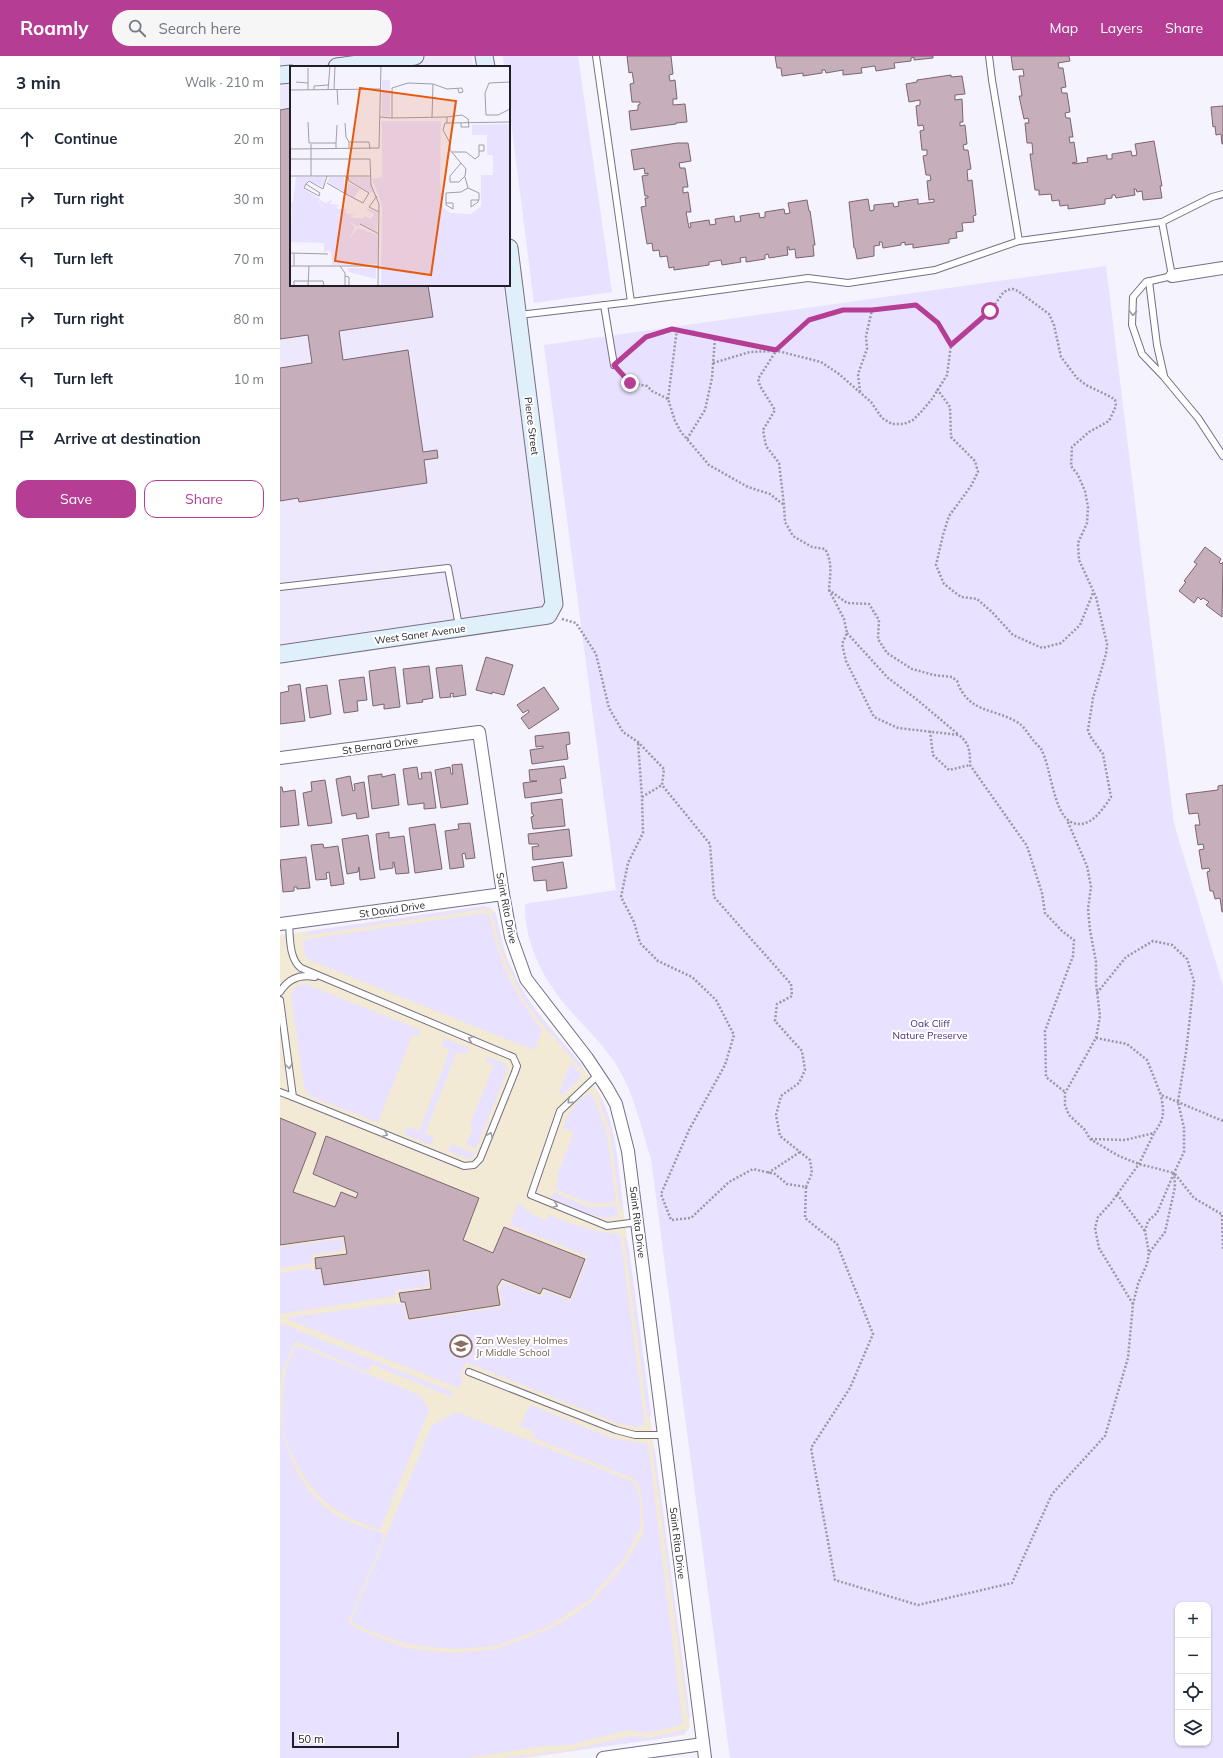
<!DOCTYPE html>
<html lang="en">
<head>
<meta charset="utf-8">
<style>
	body { margin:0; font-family:Mulish,sans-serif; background:#f6f6f7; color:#1f2937 }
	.controls { position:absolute; right:12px; bottom:12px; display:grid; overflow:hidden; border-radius:8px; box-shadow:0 1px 3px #0004 }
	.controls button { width:36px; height:36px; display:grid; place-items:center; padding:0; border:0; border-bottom:1px solid #e0e1e3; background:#fff; color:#1f2937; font:20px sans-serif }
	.scale { position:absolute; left:12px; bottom:10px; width:107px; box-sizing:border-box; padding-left:4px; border:2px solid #201e27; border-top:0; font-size:11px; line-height:14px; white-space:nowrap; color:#201e27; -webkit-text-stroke:3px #fff; paint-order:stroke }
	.stop { position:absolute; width:12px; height:12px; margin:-9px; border:3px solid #b53e94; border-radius:50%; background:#fff }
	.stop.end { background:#b53e94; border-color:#fff; box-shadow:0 1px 4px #0008 }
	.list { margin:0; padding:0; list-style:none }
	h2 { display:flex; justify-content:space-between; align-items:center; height:52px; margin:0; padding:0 16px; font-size:17px }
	h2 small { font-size:13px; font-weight:400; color:#747a83 }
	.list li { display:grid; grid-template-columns:26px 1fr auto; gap:12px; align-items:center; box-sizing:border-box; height:60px; padding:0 16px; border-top:1px solid #e0e1e3 }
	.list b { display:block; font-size:15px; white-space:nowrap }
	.list em { font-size:13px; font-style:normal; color:#747a83 }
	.actions { display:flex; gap:8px; padding:12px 16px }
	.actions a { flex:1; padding:9px 0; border:1px solid #b53e94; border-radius:12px; text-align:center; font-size:14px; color:#b53e94 }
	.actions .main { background:#b53e94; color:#fff }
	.icon { flex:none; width:22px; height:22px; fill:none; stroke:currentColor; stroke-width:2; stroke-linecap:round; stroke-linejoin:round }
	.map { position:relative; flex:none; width:943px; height:1702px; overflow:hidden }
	header { display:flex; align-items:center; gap:24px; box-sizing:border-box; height:56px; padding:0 20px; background:#b53e94; color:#fff }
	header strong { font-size:19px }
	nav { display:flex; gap:22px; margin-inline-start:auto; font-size:14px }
	.search { width:280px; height:36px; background:#f6f6f7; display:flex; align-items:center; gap:10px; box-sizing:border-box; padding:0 14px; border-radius:22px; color:#747a83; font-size:15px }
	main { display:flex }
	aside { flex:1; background:#fff }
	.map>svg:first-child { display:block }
	.built { fill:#ede8fb }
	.education { fill:#f2ead5 }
	.green { fill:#e8e1ff; fill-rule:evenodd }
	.building { fill:#c7aebb; stroke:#7b6571 }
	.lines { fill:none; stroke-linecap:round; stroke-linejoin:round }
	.lane-casing { stroke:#756f85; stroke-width:8 }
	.street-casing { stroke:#756f85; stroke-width:14 }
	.secondary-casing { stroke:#756f85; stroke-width:19 }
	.path { stroke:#9a98a2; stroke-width:2.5; stroke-dasharray:2 2; stroke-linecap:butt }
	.lane { stroke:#fff; stroke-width:6 }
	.street { stroke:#fff; stroke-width:12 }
	.secondary { stroke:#e0f0fa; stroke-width:17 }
	.oneway { stroke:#9b9a9e }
	.route { stroke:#b53e94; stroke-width:5 }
	.labels { text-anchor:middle; stroke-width:4; stroke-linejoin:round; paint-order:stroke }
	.street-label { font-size:10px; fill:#201e27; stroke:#fff }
	.park-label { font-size:10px; fill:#4a2a7c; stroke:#fff }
	.education-label { font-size:10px; fill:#785e54; stroke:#fff; text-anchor:start }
	.inset-road { fill:none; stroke:#a09ea7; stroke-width:1 }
	.view { fill:#e8590c; fill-opacity:0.15; stroke:#e8590c; stroke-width:2 }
	.inset-edge { fill:none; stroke:#201e27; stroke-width:2 }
</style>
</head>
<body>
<header>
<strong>Roamly</strong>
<div class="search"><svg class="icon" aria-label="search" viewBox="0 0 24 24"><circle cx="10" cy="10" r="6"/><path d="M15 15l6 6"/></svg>Search here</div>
<nav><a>Map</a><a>Layers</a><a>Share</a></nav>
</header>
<main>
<aside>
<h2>3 min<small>Walk · 210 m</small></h2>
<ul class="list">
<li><svg class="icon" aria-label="ahead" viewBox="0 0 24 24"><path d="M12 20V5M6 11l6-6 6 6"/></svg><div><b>Continue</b></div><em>20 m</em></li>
<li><svg class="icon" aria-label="right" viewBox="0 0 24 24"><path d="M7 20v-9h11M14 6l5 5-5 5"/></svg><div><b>Turn right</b></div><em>30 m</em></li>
<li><svg class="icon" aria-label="left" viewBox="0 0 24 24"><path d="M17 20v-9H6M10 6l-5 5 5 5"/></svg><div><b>Turn left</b></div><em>70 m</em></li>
<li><svg class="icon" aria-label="right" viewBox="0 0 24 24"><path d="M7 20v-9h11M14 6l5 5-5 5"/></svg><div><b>Turn right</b></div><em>80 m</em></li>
<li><svg class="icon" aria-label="left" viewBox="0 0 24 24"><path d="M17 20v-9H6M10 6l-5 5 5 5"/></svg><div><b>Turn left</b></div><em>10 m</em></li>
<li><svg class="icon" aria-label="arrive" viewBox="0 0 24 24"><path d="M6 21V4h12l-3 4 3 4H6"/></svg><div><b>Arrive at destination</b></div></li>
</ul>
<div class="actions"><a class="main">Save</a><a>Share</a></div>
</aside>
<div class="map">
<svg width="943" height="1702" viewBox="0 0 943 1702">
	<rect width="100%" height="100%" fill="#f5f3fd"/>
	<path class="built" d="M0,0H192L193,11H11V229H223L267,553L0,590Z"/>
	<path class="education" d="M203,850L211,852L216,858L226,900L246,942L301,1008L323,1044L330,1066L335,1089L410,1671L404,1679L246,1702H112L0,1480V879Z"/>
	<g class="green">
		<path d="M223,0H298L332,236L254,247L229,49V11H224Z"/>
		<path d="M826,210L894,768L943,930V1702H450L371,1103C361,1070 353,1033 333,1004C317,981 296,963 279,941C259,914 244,881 245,848L336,834L264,289ZM898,1549H928V1687H898Z"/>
		<path d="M203,850L211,852L210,854L204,853L23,880L31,875Z"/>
		<path d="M214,855L216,858C218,870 220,883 224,895C239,939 270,973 301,1008L303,1015L263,969L244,944L227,909L219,889L212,857Z"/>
		<path d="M204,857L210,860C217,905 235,938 262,974L254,994L29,904C23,899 24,891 23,884Z"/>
		<path d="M26,928L141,974L138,981L133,978L98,1066L32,1041L27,1037L24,1030L11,939C14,931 17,929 26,928Z"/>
		<path d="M164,982L189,992L186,999L177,996L145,1077L154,1081L151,1089L124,1078L127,1071L139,1075L170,994L161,990Z"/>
		<path d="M207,1001L224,1007L227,1014L196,1093L186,1089L194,1070L190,1069L214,1009L205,1005Z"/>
		<path d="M290,1008L294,1010L302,1020L283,1039L279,1037Z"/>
		<path d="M308,1038H312L326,1073L336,1144L334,1146L312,1148L275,1133L279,1121L277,1120L294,1076L283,1072C288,1058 295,1045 308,1038Z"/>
		<path d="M317,1039C335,1054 340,1124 343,1149L341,1155L329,1071Z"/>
		<path d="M171,1088L194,1097L192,1102H187L168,1095Z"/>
		<path d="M273,1136L311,1152L334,1149L337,1150L338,1160C320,1167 288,1149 271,1142Z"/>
		<path d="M238,1147C243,1149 244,1153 249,1156C254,1160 261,1162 267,1165L269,1159C293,1168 315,1177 340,1178L365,1368C357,1373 349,1369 340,1368L186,1306L180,1320L183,1322L179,1332L5,1262L116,1247V1249L124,1248L127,1265L223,1251L220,1232L223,1226L262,1241L265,1235L291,1245L308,1200L230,1169Z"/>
		<path d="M344,1181L348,1186L371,1358L368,1364Z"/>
		<path d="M62,1183L64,1194L31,1199L32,1207L0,1212V1191Z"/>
		<path d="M31,1212L32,1215L40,1214L43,1230L146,1216L149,1230L115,1235L116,1240L0,1258V1217Z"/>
		<path d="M0,1267L173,1336L171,1341L91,1308L88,1316L15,1285L2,1316L0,1336Z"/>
		<path d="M16,1289L140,1339L149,1354L100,1474C84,1468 67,1462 53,1452C31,1437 10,1401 4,1376C1,1360 2,1330 6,1314C8,1306 13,1297 16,1289Z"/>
		<path d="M250,1349L334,1383L368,1388L403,1668L377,1675L362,1677L349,1674L289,1689L263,1690L187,1702H0V1356C3,1394 20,1432 51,1456C66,1467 87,1472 105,1478L68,1567L85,1576L125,1592L171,1597L217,1593L269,1573L289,1562L312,1546L346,1506L364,1476L361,1436L356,1424L252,1381L254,1376L240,1370Z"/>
		<path d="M177,1356L353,1426L359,1438L361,1470L344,1503L309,1544L267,1571L216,1590L171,1593L126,1588L85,1573L71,1565L152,1369Z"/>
		<path d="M372,1390L375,1395L410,1661L408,1662Z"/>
		<path d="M409,1673L403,1678L379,1683L237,1702H222L290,1694L351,1680L368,1682Z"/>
	</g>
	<g class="building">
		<path d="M347,0H391L393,18L389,19L390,25L395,24L397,43H393V49L405,48L407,66L396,67V68L351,74L349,55L358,54V49L360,48V46H352L350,28L354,27L352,16L349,17Z"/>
		<path d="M495,0H653V2L634,4V1L631,2V5L614,7L615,12L596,15L595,10L581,12L582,17L563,19V14L546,17L545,14H542V17L523,20V17L502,20L501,12H497Z"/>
		<path d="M731,0H789L790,5L778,7L779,12H783L786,31L781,32L782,37H787L790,56L785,57L786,62H790L793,81H789L790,87L794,86L797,106L792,107L793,108L808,106L807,102L827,99V103H832V98L851,95L852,100L857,99L855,88L874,85L882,130H880L882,142L863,144L862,135L857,136L856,133H854L855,139L836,142L835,139H832V142L825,143V148L788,153V149L780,150L779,144L772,145L771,138L759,139V134H755L750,98H753L752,87H747L745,67H749L748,62L744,63L739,40H742L739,20H744L743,13L733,14Z"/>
		<path d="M671,19V21L682,20L685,38L675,39V44L682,43L683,66H680V70L685,69L687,88L683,89L684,94H688L691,113L687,114L688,125L692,124L696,159L693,160L694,166L682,167L683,175L676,176L677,182L669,183V187L633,192V188L625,189V186L621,187V189L603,192L602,186H599L600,189L594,190V200L577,203L575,192H574L569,146L588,143L590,155L594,154V149L613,147L614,151L619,150L618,146L638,143V148L654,146V143L649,144L647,125L651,124L650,119H646L643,100L647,99V94H642L640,75L644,74L643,69L638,70L636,50L640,49V44L629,46L626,28L637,26V24Z"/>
		<path d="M943,50V88H942L941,78L936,79L935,70L933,71L931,51Z"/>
		<path d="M11,52V229H148L153,261L59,275L63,304L128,294L143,396L157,394L158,402L144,404L147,427L19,446L18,442L0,445V312L32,307L28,279L0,283V54Z"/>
		<path d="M397,87H408L411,105L399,107L400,112H405L408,131H403V137L408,136L411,156H406L409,172L411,171L410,167L429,164L430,169L436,168L435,163L454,160L455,166L461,165L460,160L479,157L480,162L485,161V156L504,153L505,158L510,157L508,147L527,144L529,155H530L535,189H533L534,200L516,202L515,193L509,194V191H507L508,199L489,202L488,198L485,199V203L466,206V201L460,202L461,206L442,209L441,204L429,206V209L394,214V211L389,212L387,200L380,201L379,194L373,195L372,187L367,188L361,151L366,150L365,142H368V140H365L362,120L368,119V117L365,118L364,112L354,114L351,94Z"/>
		<path d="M925,491L941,503L939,506L941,508L943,506L942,561L926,549L929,546L923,542L921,544L918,541L914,547L899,535L906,526L904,525L917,508L914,506Z"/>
		<path d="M206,601L233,609L224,639L212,636V638L196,634Z"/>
		<path d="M182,609L186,639L173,641V637L170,638L171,641L160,642L156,612Z"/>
		<path d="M149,610L153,642L142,644L143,646L127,648L123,613Z"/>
		<path d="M115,611L120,651L104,653V648L93,650L89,615Z"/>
		<path d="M84,621L87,644L77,645L78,655L64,657L59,624Z"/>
		<path d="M20,628L25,665L0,668V637L9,635L8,630Z"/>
		<path d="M47,629L51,658L30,662L26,632Z"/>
		<path d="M264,631L279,653L249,673L241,662L249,656L248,654L243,657L237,649Z"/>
		<path d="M289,676L290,688L286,689L288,703L252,708L250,694L263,692V690L256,691L255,680Z"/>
		<path d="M182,708L188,748L161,752L155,714L170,711L171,718H173L172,709Z"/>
		<path d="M284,710L286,722L280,723L282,737L245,742L243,727L257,725H250L249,714Z"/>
		<path d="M137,711L139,723H142L141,717L151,716L156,752L144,753V747L128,749L123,713Z"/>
		<path d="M102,718V721L115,718L119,749L92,753L88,720Z"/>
		<path d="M70,720L73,735L75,734L74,728L84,726L89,761L77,763L76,757L62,760L56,723Z"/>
		<path d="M45,724L52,767L28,770L23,737L32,735L31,726Z"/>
		<path d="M943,729V856H942L940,842L935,843L933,835H930L927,816L930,815L929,812L922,813L919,794L924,793L923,788L918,789L915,769H920L918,757L909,758L906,738L938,734V730Z"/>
		<path d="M0,731H2L3,736L15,734L19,769L0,771Z"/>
		<path d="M282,743L285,770L253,773L251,761L254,760L253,758H252L251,747Z"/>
		<path d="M190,767L195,802L186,803L185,797L182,798L184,811L170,813L165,775L179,773L178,768Z"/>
		<path d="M155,768L162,813L135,817L129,772Z"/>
		<path d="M289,773L292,800L253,804L252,791L259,790L258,788H249L248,778Z"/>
		<path d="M109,776V782L124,780L129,817L116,818L114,806H113V812L100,814L96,778Z"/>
		<path d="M88,779L95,822L80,824L79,811L78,816L67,818L62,783Z"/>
		<path d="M43,788L44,792L58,790L64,828L51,830L49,816L46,817L47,823L36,824L31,789Z"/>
		<path d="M26,801L30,832L17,833V831H14V835L3,836L0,804Z"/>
		<path d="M283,806L287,832L267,835L266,824L254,825L252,811Z"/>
		<path d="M0,1062L36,1077L13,1136L55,1151L61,1136L76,1142L78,1137L33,1118L46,1080L199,1142L183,1184L213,1197L224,1171L305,1203L290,1242L263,1232L260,1238L222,1223L217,1231L220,1249L129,1263L125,1246H121L119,1237L151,1233L149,1214L44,1229L41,1212L36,1213L35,1202L67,1198L64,1180L0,1189Z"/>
	</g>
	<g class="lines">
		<g class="lane-casing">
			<g id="lane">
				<path d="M316,0L351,246L528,222L568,227L655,214L739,185L882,166"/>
				<path d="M709,0L712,24L739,185"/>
				<path d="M943,138L932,141L882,166L892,220L866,226L853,241L852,269L862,298L884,321L918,362L943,400"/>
				<path d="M869,225L877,289L884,320"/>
				<path d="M324,249L334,309"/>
				<path d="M239,259L351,246"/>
				<path d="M0,531L168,512L179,570"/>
				<path d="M0,936C8,923 20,918 35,921"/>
				<path d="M0,944L13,1041L184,1110L194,1109L200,1103L235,1016L237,1010L233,1001L21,912C9,903 10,881 9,867"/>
				<path d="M319,1018L280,1055L251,1139L327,1170L358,1166"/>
				<path d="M0,1036L13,1041"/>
				<path d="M189,1316L336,1374L355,1379H385"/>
			</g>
		</g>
		<g class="street-casing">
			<g id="street">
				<path d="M892,220L943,212"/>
				<path d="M0,702L199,676L223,838L231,881L246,923L307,1002L327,1032L336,1048L348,1095L425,1702"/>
				<path d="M0,868L223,838"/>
				<path d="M323,1702L423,1688"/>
			</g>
		</g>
		<g class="secondary-casing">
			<g id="secondary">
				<path d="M204,0L206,11"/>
				<path d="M57,11L135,0"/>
				<path d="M0,19L11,18"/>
				<path d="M0,598L268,559L274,548L229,192"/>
			</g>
		</g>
		<g class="path">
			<path d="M342,302L366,281L392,273L414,276L440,284L478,290L541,306L559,318L591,346L602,362L612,368H624L633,364L641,356L652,343L667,319L671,289L710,255L723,237L727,234L733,233L738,235L769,258L774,269L781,301L797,322L806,329L831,341L835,344L836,350L829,365L809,376L792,391L791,410L798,419L805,435L808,451L807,467L798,487L799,504L816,541L827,588L826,598L813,642L808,674L810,680L823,698L831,741C823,753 809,775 791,766C773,757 771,710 761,693C759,690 755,687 753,684C748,678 744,670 737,666C713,652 688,657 677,625L672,621L654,619L632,613L607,597L598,583L599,564L589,548L567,547L549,534C550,519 553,506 545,493L532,491L513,480L505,466L504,449L499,407L486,390L483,374L495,354L480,330L478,323L496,295L529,264L563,254H592"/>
			<path d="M433,307L470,296L493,295"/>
			<path d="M339,315L350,327L367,330L372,335L388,343L395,365L401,376L429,409L468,431L490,438L504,449"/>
			<path d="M657,333L670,351L671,381L695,405L698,416L691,430L669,460L663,479L656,509L664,528L681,541L697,543L712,556L733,579L762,592L781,587L800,569L813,537"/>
			<path d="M580,336L578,318L587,293L586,280L592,254L636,249L658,267L671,289"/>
			<path d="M388,343L397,273"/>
			<path d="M407,383L425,354L432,322L435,282"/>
			<path d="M549,534L564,563L567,577L562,588L566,605L594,661L618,672L679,679C690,688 690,696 690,709L747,790L762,837L765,857L782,875L794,884L793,900L765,975L766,1021L785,1036"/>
			<path d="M282,563L296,567L316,598L329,652L343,676L358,686L384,713L382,729L430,788L434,841L511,928L512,940L497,948L495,965L522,995L525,1014L519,1027L501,1040L496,1059L500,1080L530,1104L532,1117L526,1131L507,1128L495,1118L473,1113L449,1126L411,1162L391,1164L381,1138L409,1074L445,1009L454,979L436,944L412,921L378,905L360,887L354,866L341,841L348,807L363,777L362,741L358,686"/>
			<path d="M567,577L608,622L635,642L679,679"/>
			<path d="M650,675L653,699L669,714L690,709"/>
			<path d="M362,741L382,729"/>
			<path d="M817,937L846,901L873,885L892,889L907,903L914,925L906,996L898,1046L904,1072V1096L894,1117L895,1131L885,1176L869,1197"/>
			<path d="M816,982L847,988L867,1004L881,1039L943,1065"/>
			<path d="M811,1083L845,1084L874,1077C885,1062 884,1057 881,1039"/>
			<path d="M488,1117L520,1096"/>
			<path d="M895,1118L914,1142L943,1159"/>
			<path d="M526,1131L525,1162L557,1188L593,1278L570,1332L531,1392L555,1524L638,1549L732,1527L772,1438L825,1380L848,1302L853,1248L858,1228L867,1208L869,1197L865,1175L868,1165L877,1157L894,1117L859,1108L839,1100L810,1083L805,1074L789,1059L785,1049V1037L816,982L820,960L816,927V906L810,874L808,853L811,831L807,810L787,764"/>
			<path d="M837,1138L865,1175"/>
			<path d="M942,1159L943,1193"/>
			<path d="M853,1248L819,1192L815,1172L818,1161L831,1147L859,1108L874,1077"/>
		</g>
		<use href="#lane" class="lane"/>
		<use href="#street" class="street"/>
		<use href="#secondary" class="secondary"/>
	</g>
	<defs><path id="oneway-chevron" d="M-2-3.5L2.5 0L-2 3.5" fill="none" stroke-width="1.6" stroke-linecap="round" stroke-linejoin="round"/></defs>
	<g class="oneway">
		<use href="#oneway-chevron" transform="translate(853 257) rotate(92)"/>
		<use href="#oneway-chevron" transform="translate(191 983) rotate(-158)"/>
		<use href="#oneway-chevron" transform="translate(9 1010) rotate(83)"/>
		<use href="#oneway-chevron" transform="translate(290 1045) rotate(137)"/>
		<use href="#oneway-chevron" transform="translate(105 1078) rotate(22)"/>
		<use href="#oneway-chevron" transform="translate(210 1079) rotate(-68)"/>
		<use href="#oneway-chevron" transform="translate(275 1149) rotate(22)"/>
	</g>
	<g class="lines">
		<path class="route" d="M350,327L334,309L366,281L392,273L496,294L529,264L563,254H592L636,249L658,267L671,289L710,255"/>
	</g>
	<defs>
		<g id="school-ring" transform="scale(1.15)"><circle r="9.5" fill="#fff" stroke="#8d6e63" stroke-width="1.5"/><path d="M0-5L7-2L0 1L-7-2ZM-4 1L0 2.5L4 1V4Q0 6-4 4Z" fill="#8d6e63"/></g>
	</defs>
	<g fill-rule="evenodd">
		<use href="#school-ring" x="181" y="1290"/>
	</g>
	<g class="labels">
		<g class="street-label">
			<text transform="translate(252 370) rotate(83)" y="4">Pierce Street</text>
			<text transform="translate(140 578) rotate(-8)" y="4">West Saner Avenue</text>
			<text transform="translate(100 689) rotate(-8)" y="4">St Bernard Drive</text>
			<text transform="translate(227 852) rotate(79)" y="4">Saint Rita Drive</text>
			<text transform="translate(112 853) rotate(-8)" y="4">St David Drive</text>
			<text transform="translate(358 1166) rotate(83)" y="4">Saint Rita Drive</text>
			<text transform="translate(398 1487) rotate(83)" y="4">Saint Rita Drive</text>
		</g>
		<g class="park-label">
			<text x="650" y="971">Oak Cliff<tspan x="650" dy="12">Nature Preserve</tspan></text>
		</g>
		<g class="education-label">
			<text x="196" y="1288">Zan Wesley Holmes<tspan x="196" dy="12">Jr Middle School</tspan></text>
		</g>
	</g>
	<g transform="translate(10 10)">
		<rect width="220" height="220" fill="#f5f3fd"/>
		<path d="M92,14H100V50H92ZM92,55H151L150,113L153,142L160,147L181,148L191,140V109H203V89H197V69H182V59L220,58V220H91L92,139L82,113L92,111ZM6,111H35L33,121L18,114L13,123L30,133L28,137L58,155L29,137L30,134L36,137L42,133L40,138L51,139L46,141L48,143H59L56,144V148H67L59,150L65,152H74L75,150L81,153L84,148L76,144L77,142L88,147L87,166L70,158L68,161L60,156L65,162L59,173L68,162L88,169V197L85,198H87L42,199L41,186L38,184L34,187V177L0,176L2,144L0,139L3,136ZM39,111H54L55,126L38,116ZM60,111H79L86,130L83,131L85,128L83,125L81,127L59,114ZM58,117L70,123L64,132L57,127ZM57,202H86V213L59,206Z" fill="#e8e1ff"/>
		<path class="inset-road" d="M6,16L18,17M220,16L199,17L195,27L196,49H208L220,43M47,23L48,39M0,24L90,23M18,24V2M24,24V20L38,19M38,24L40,0M44,24L45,0M90,51L102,52M142,51L143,18M157,51L102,52V22L118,17L143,18L157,23L172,22L173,26L169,27L168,23M18,56L19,77H46V83M55,57L56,71L59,76M155,57L153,64L160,77V84L171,97L160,110V116H169L175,110L176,103L171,97M155,57L220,56M157,57V51L172,49L178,53L179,61H171V57M46,77L47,59M0,83L89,82L91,0M59,83V76H79L80,83M162,86H176L185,93L189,90V79H194V85H189M0,93H80L81,119L89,138L88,220M0,110H80M21,110V78M56,110V128L73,137L79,127L59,115L58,110M37,117L56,128M16,118L30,127L29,130L14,122ZM16,118L19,115L33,123L37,110M178,122L189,127V134L188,135V136L181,141V134H189M87,130L79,141L89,146M156,137H163V143L156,139V127L171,126L178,122L175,111M70,158L89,168M0,187L38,188M0,200H89M4,200V187M50,200L55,207V220M55,210L59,211V220M4,220V215H33L34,220M18,220L19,200"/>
		<path class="view" d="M70,22L166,35L141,209L45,195Z"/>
		<rect width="220" height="220" class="inset-edge"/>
	</g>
</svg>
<div class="controls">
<button>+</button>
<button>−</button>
<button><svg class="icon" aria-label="locate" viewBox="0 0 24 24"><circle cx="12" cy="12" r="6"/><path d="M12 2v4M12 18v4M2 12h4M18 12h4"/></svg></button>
<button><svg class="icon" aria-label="layers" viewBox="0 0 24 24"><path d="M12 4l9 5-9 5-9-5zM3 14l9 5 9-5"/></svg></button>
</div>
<div class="scale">50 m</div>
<div class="stop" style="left:710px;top:255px"></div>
<div class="stop end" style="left:350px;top:327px"></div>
</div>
</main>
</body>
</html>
